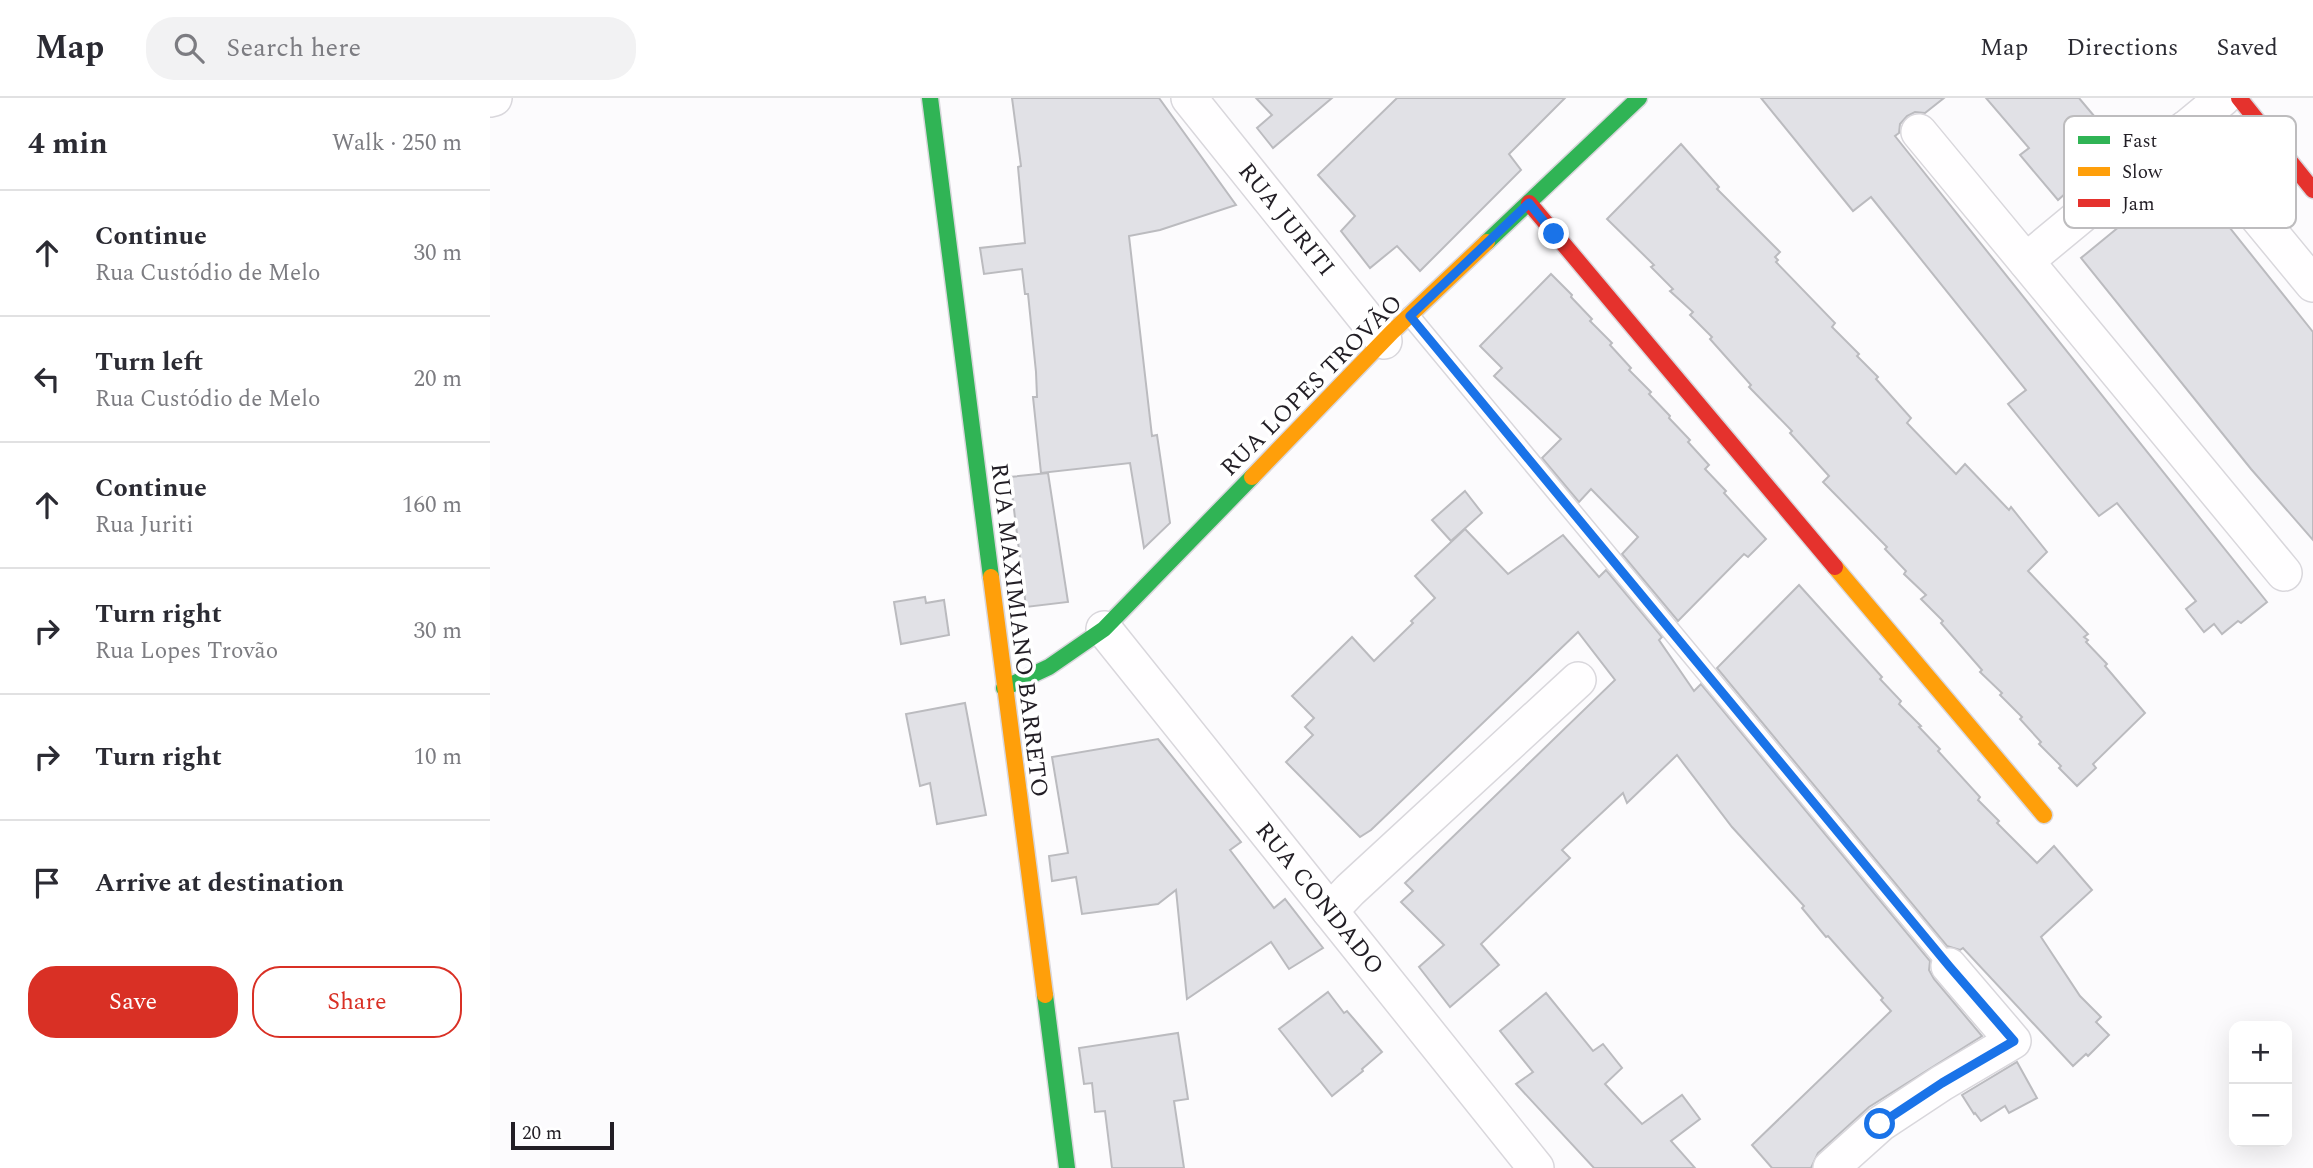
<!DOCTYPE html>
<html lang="en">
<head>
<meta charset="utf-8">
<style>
	body { margin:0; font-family:Spectral,serif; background:#f2f2f3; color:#2b2b33 }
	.controls { position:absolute; right:21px; bottom:21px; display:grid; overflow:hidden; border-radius:14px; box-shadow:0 7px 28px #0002 }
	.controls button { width:63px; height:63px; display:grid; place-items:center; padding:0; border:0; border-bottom:2px solid #e1e1e2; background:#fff; color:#2b2b33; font:35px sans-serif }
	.scale { position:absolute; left:21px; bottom:18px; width:103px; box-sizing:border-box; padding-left:7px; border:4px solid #221e25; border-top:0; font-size:19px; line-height:24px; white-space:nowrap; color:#221e25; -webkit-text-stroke:5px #fff; paint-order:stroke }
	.stop { position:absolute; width:21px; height:21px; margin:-16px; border:5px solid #1a73e8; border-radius:50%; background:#fff }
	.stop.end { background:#1a73e8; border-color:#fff; box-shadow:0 2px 7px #0008 }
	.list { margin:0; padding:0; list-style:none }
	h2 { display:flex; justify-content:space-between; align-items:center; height:91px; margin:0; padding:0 28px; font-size:30px }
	h2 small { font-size:23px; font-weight:400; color:#7c7c81 }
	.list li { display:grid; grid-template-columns:46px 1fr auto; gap:21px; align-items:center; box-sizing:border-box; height:126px; padding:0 28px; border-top:2px solid #e1e1e2 }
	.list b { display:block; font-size:26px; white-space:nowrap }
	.list p { margin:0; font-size:23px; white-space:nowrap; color:#7c7c81 }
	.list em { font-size:23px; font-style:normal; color:#7c7c81 }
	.actions { display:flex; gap:14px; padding:21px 28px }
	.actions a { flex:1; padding:16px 0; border:2px solid #d93025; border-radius:28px; text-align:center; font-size:24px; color:#d93025 }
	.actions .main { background:#d93025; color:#fff }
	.icon { flex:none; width:38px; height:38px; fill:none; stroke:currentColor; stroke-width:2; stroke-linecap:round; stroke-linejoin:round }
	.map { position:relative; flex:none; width:1823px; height:1070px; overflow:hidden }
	header { display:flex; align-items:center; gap:42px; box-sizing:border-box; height:98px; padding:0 35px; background:#fff; border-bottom:2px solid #e1e1e2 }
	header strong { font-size:33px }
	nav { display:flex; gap:38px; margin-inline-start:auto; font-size:24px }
	.search { width:490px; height:63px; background:#f2f2f3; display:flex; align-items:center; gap:18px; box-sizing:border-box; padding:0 24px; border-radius:28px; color:#7c7c81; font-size:26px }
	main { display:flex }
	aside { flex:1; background:#fff }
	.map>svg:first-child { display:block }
	.building { fill:#e1e1e6; stroke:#bbbbbf; stroke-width:2 }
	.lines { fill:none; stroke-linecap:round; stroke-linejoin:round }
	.lane-casing { stroke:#d9d7dc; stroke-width:21 }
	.street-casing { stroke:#d9d7dc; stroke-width:38 }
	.fast-casing { stroke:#d9d7dc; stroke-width:19 }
	.slow-casing { stroke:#d9d7dc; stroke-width:19 }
	.jam-casing { stroke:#d9d7dc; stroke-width:19 }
	.lane { stroke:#fffeff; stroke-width:18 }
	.street { stroke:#fffeff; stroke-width:35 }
	.fast { stroke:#30b455; stroke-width:16 }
	.slow { stroke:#ff9f0a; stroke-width:16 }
	.jam { stroke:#e5322d; stroke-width:16 }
	.route { stroke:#1a73e8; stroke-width:9 }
	.labels { text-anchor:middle; stroke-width:7; stroke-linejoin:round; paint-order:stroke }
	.street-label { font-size:24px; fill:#221e25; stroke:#fff }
	.key { fill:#fff; stroke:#bdbcbe; stroke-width:2 }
	.key-label { font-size:19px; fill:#221e25 }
</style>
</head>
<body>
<header>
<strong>Map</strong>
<div class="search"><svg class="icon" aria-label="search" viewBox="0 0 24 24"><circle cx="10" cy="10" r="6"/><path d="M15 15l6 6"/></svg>Search here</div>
<nav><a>Map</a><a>Directions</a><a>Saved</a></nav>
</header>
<main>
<aside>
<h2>4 min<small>Walk · 250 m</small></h2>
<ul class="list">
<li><svg class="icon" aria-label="ahead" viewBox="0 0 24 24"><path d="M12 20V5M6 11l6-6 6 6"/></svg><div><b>Continue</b><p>Rua Custódio de Melo</p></div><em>30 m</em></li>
<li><svg class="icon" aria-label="left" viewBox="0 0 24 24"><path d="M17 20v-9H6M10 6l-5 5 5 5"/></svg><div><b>Turn left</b><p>Rua Custódio de Melo</p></div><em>20 m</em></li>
<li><svg class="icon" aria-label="ahead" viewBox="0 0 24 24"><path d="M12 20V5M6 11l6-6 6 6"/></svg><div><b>Continue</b><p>Rua Juriti</p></div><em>160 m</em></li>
<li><svg class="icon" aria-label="right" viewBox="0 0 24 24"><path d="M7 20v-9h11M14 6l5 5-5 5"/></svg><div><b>Turn right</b><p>Rua Lopes Trovão</p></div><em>30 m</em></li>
<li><svg class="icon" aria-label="right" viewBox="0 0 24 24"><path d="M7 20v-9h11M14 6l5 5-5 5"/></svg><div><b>Turn right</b></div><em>10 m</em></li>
<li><svg class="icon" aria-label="arrive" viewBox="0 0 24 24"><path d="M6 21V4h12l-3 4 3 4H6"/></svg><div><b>Arrive at destination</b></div></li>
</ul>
<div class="actions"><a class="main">Save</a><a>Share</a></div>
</aside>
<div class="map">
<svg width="1823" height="1070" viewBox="0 0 1823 1070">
	<rect width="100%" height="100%" fill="#fcfbfd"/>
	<g class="building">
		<path d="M522,0H669L746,107L670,132L639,138L662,338L667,337L680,425L654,450L640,365L551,375L543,299H547L546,274L538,196H535L532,171L494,176L490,150L535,145L528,69L531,68Z"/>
		<path d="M766,0H842L783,50L767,30L782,17Z"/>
		<path d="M907,0H1075L1019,56L1031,72L930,173L907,148L880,170L851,133L865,118L828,77Z"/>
		<path d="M1271,0H1454L1435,15L1425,14L1417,18L1410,26L1409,35L1405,38L1777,504L1751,525L1748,523L1732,536L1724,526L1714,534L1696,511L1706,503L1627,405L1609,418L1518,306L1536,292L1381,99L1363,113Z"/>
		<path d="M1496,0H1589L1615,31L1596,47L1611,64L1568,102L1530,57L1539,50Z"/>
		<path d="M1191,46L1229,89L1227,91L1290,154L1285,159L1288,162L1286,164L1345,225L1342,229L1369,256L1367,258L1388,279L1386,281L1421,320L1417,325L1466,376L1475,366L1519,412L1521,409L1557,454L1538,473L1598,536L1594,539L1598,542L1596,544L1617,566L1615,568L1655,615L1603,666L1606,670L1587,688L1569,670L1571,668L1549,646L1551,644L1530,621L1532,619L1510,597L1512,595L1490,574L1492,572L1451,525L1453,523L1431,501L1436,497L1414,476L1416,473L1395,451L1397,449L1333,384L1339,378L1300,335L1302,333L1259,289L1261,287L1220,241L1222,239L1200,217L1203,214L1180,193L1183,191L1161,169L1164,167L1117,121Z"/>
		<path d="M1692,77L1706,92L1708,90L1823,234V442L1761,371L1591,160Z"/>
		<path d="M1061,176L1082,197L1081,199L1102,221L1100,223L1122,245L1120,247L1141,270L1139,272L1161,294L1159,296L1180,318L1179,320L1200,342L1198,344L1219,367L1215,371L1236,393L1234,395L1276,441L1258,459L1254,456L1188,523L1132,456L1148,439L1101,391L1089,404L1052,360L1071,341L1004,278L1012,270L990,248Z"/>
		<path d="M558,375L578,504L536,509L520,379Z"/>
		<path d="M975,393L992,415L961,443L942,422Z"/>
		<path d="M975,431L1018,476L1073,437L1109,479L1116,472L1172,539L1169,542L1204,593L1211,586L1440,863L1439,872L1444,881L1492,938L1379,1009L1328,1055L1321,1070H1282L1262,1047L1401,913L1391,902L1393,900L1338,838L1336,839L1312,810L1314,808L1242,729L1187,657L1137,705L1133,695L1072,752L1080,760L991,846L1009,867L960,909L929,869L954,847L911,804L923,793L915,785L1125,582L1088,534L881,732L870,739L796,664L823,637L815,629L824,620L802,598L862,539L884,563L923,525L921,523L945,500L925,478Z"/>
		<path d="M1309,487L1392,579L1390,581L1411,603L1409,606L1431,628L1429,629L1450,651L1448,653L1490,699L1488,702L1509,723L1507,725L1547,765L1564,748L1602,792L1551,839L1590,898L1611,919L1606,924L1619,937L1598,958L1596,956L1583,968L1473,850L1470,852L1457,848L1227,570Z"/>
		<path d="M435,499L436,505L454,502L459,537L411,546L404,504Z"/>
		<path d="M475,605L496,717L447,726L440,685L430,688L416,616Z"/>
		<path d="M668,641L751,744L740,752L784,810L795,801L833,850L799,871L781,844L697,901L686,792L668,806L592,816L586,779L562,783L559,758L578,755L562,659Z"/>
		<path d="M838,894L854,915L857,913L892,954L872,971L873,973L842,998L789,931Z"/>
		<path d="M1056,895L1103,953L1113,946L1132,970L1115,986L1152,1026L1192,997L1210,1021L1181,1043L1205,1070H1104L1026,986L1043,974L1010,933Z"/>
		<path d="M688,935L698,1001L684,1003L694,1070H622L615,1013L605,1014L602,985L594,986L589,950Z"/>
		<path d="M1527,964L1547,1000L1519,1015L1515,1008L1491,1023L1485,1015L1484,1016L1472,997Z"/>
	</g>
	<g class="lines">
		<g class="lane-casing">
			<path id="lane" d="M920,218L1459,868"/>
		</g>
		<g class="street-casing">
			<g id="street">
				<path d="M699,0L894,243"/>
				<path d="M0,1L4,0"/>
				<path d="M1695,31L1823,186"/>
				<path d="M1429,34L1794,475"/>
				<path d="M1536,163L1733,0"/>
				<path d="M614,531L1046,1070"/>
				<path d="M840,813L860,792L1088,582"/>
				<path d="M1341,1070L1390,1026L1452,985L1523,943L1459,868"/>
			</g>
		</g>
		<g class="fast-casing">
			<g id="fast">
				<path d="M440,0L501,479"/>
				<path d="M997,144L1149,0"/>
				<path d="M514,590L559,569L614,531L762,379"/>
				<path d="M555,897L577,1070"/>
			</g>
		</g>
		<g class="slow-casing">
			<g id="slow">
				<path d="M762,379L902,234L997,144"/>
				<path d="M1345,469L1554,717"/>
				<path d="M501,479L555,897"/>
			</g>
		</g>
		<g class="jam-casing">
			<g id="jam">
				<path d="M1749,0L1823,92"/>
				<path d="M1039,105L1345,469"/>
			</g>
		</g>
		<use href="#lane" class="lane"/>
		<use href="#street" class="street"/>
		<use href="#fast" class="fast"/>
		<use href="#slow" class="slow"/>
		<use href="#jam" class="jam"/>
	</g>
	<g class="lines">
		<path class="route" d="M1064,136L1039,105L920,218L1459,868L1524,943L1452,985L1390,1026"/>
	</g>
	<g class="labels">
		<g class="street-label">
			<text transform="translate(797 121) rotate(51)" y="8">RUA JURITI</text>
			<text transform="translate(821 287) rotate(-45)" y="8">RUA LOPES TROVÃO</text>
			<text transform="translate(530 532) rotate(83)" y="8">RUA MAXIMIANO BARRETO</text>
			<text transform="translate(830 800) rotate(51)" y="8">RUA CONDADO</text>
		</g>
	</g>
	<rect x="1574" y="18" width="232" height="112" rx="10" class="key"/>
	<rect x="1588" y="38" width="32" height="8" fill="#30b455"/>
	<rect x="1588" y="69" width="32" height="9" fill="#ff9f0a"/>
	<rect x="1588" y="101" width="32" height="8" fill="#e5322d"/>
	<g class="key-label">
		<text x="1632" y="49">Fast</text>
		<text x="1632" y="80">Slow</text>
		<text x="1632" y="112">Jam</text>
	</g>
</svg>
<div class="controls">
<button>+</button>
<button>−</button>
</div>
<div class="scale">20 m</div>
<div class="stop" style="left:1390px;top:1026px"></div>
<div class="stop end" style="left:1064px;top:136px"></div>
</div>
</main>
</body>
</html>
